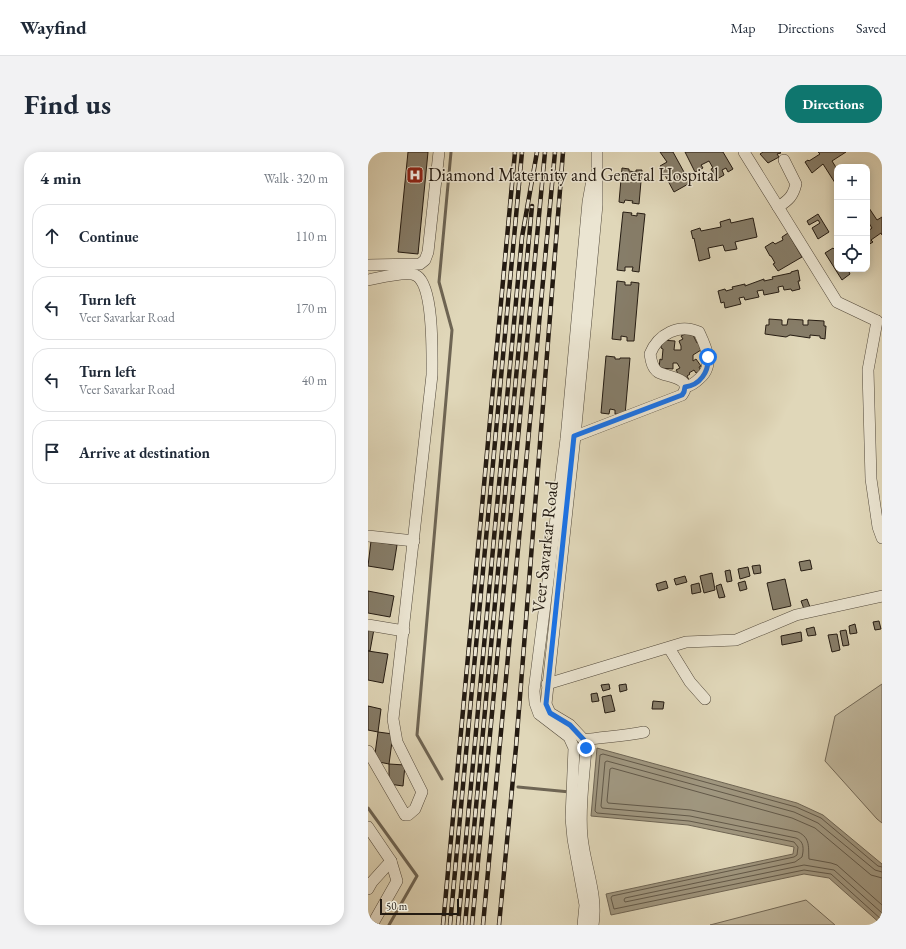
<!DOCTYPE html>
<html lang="en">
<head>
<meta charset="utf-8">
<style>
	body { margin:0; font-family:"EB Garamond",serif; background:#f2f2f3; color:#1f2937 }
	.controls { position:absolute; right:12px; top:12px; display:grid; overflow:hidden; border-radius:8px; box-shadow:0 2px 10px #0003 }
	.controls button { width:36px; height:36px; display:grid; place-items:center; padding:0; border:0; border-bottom:1px solid #e0e1e3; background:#fff; color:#1f2937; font:20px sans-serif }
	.scale { position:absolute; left:12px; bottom:10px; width:79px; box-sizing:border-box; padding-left:4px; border:2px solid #241b12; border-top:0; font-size:11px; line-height:14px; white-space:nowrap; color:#241b12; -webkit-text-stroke:3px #ebe5d2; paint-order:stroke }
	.stop { position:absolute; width:12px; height:12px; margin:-9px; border:3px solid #1a73e8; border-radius:50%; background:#fff }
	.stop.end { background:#1a73e8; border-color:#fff; box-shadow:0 1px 4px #0008 }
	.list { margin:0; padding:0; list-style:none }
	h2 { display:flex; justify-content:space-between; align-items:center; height:52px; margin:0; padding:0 16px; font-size:17px }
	h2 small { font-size:13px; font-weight:400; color:#747a83 }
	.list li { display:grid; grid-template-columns:26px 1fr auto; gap:12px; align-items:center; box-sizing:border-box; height:64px; margin:0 8px 8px; padding:0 8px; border:1px solid #e0e1e3; border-radius:16px }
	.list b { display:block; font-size:15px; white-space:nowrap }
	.list p { margin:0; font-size:13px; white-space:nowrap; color:#747a83 }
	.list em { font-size:13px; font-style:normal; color:#747a83 }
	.icon { flex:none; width:22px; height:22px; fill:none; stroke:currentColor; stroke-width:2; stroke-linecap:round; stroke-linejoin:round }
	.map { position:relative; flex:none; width:514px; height:773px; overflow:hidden; border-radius:16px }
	header { display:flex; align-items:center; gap:24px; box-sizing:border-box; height:56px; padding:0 20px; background:#fff; border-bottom:1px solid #e0e1e3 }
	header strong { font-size:19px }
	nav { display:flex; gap:22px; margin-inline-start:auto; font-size:14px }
	.intro { display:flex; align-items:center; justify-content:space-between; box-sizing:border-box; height:96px; padding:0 24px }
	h1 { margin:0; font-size:28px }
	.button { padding:10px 18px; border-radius:16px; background:#0f766e; color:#fff; font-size:14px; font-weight:700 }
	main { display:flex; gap:24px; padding:0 24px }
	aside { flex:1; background:#fff; border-radius:16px; box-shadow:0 2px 10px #0003 }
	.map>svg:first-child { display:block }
	.green { fill:#c0b79d; stroke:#726958 }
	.water { fill:#a09780; stroke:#6e6554 }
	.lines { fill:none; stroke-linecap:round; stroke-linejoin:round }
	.shore { stroke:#625949; stroke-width:1 }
	.stream { stroke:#6e6554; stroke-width:3 }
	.building { fill:#867d69; stroke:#241b12 }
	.minor-casing { stroke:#534a3c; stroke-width:12 }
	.minor { stroke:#ebe5d2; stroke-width:11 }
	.rail-casing { stroke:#241b12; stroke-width:4.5 }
	.rail { stroke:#ebe5d2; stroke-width:3; stroke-dasharray:9; stroke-linecap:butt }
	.route { stroke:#1a73e8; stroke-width:5 }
	.labels { text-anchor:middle; stroke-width:3; stroke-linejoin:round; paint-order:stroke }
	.poi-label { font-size:18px; fill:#241b12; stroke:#ebe5d2; text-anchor:start }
	.street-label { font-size:18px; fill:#241b12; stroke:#ebe5d2 }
</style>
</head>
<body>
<header>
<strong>Wayfind</strong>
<nav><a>Map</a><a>Directions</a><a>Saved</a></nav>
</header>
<div class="intro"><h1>Find us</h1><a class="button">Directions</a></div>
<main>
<aside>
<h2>4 min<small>Walk · 320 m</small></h2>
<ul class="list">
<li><svg class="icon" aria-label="ahead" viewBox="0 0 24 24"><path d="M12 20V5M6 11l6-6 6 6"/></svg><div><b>Continue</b></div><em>110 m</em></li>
<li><svg class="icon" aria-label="left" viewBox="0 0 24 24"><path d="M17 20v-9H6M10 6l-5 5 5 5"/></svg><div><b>Turn left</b><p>Veer Savarkar Road</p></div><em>170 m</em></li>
<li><svg class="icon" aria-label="left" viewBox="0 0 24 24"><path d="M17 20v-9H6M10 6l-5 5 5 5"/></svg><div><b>Turn left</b><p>Veer Savarkar Road</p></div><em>40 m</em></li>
<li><svg class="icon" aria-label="arrive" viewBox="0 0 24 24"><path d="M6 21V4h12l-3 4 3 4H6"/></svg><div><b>Arrive at destination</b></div></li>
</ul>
</aside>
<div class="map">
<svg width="514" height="773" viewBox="0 0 514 773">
	<rect width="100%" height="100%" fill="#e0d7b9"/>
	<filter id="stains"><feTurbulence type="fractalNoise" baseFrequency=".005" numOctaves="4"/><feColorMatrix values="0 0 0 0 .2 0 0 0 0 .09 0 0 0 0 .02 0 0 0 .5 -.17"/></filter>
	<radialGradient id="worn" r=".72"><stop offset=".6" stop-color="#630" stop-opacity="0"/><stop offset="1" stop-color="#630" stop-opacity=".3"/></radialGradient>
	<g class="green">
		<path d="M514,532V671L509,667L457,609L467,564Z"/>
		<path d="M438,748L467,773H342Z"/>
	</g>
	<path class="water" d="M229,596L429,651L455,663L514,712V773L461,726L436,722L243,763L238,742L425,702L426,695L320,673L223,664Z"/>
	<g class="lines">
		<g class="shore">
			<path d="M514,715L510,714L453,666L428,655L235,602L232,603L227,659L229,661L321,669L426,690L430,695L429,703L426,705L244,744L243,746L246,757L436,718L463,722L514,768"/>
			<path d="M514,720L507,718L450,671L426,660L239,609L237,610L233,654L234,656L322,664L428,686C436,689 436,697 434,705L427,710L257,746L256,748L257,750L436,713L466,718L514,761"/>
			<path d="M514,726L503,723L447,676L424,666L244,616L242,617L239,649L240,651L323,658L430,680C443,686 440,696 441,707L463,711L469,713L514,753"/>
		</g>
		<g class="stream">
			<path d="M74,627L49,583L84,178L71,130L83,0"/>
			<path d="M150,635L202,640"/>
			<path d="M0,656L49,724L21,773"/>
		</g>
	</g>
	<g class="building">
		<path d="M40,0H60L50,102L30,100Z"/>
		<path d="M292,0H305L322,31L306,40L292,14L299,10Z"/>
		<path d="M317,0H355L365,17L360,20L358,16L354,18L356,23L349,27L343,17L345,16L341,9L333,13L335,16L327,20Z"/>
		<path d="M395,0H412L413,1L409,2L411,5L400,11L392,2Z"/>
		<path d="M450,0H478L464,9L469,17V34L455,12L444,21L437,10L440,8L441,9L452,2Z"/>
		<path d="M254,16L261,17V19L268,20V18H274L271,52L264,51L265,49L257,48L256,51L251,50Z"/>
		<path d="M499,53L509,68L514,65V83L513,81L503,88L505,90L500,93L499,91V80L504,76L499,68Z"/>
		<path d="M255,60L264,61L263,63L269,64V61L277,62L271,120L264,119L265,115H257V119L249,118Z"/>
		<path d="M450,62L461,80L450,87L444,76L452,71L450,68L441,73L439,69Z"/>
		<path d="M385,66L389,85L367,90L369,97L357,99L355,93L340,96L342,106L331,109L326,86L325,87L323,79L332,76L333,79L353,75L352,70L362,67L363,71Z"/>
		<path d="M420,81L434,105L410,119L405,112L407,111L403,104H402L397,95L405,90L407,92L415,88L414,85Z"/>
		<path d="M465,96L468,99H469V117H485L481,120L482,122L474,128L457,101Z"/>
		<path d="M430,118L432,129H430L432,137L424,139L423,137L416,138L415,134L410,135L411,140L396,143L395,138L389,139L391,145L377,148L376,145L371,146L373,152L357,156L356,150L353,151L350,139L357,137L358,139L365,137L364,135L377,132V134L396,127V129L405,127L404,125L423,121V120Z"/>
		<path d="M249,129L257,130V133H263V130L271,131L266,189H259V185L253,184V188L244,187Z"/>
		<path d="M401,167L414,168V173H419L420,167L435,168V173H440V168L456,169V174H458L457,187L452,186V184L442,183V186L422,183L418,185L397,182L398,173H401Z"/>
		<path d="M323,179L329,191L332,189L335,194L332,196L333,198L325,203V209L328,207L333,214L331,215L333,219L328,221L326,218L321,221L322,222L319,224L321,228L316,231L308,218L312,216L309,211H305V217L291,216L292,207L294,208L295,197L293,196L294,188L307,189L306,198H313V194L311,189L315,187L313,184Z"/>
		<path d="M238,204L247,205V207H252V206H262L257,263L247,262V258L242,257L241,262L233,261Z"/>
		<path d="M3,389L29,393L25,418L0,414Z"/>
		<path d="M442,408L444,417L433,419L431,410Z"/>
		<path d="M392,413L393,421L386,422L384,414Z"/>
		<path d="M380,415L382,424L372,427L370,417Z"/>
		<path d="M362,418L364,429L359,430L357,419Z"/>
		<path d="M344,421L347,438L336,441L332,424Z"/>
		<path d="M317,424L319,430L308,433L306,427Z"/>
		<path d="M417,427L423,454L405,458L399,431Z"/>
		<path d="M298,429L300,436L290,439L288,432Z"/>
		<path d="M377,429L379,437L372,439L370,431Z"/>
		<path d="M331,431L333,440L324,442L323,433Z"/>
		<path d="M353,432L357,445L351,446L348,434Z"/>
		<path d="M0,439L26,444L22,465L0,461Z"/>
		<path d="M439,447L442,455L436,457L433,449Z"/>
		<path d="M511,469L513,477L507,478L505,470Z"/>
		<path d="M487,472L489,481L482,482L481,474Z"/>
		<path d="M446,475L448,483L440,484L438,477Z"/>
		<path d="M0,476L6,477L2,499H0Z"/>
		<path d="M478,478L481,493L475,494L472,479Z"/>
		<path d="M433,480L434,489L414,493L413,484Z"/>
		<path d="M469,482L472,498L464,500L460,483Z"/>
		<path d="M0,499L20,502L15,531L0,528Z"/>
		<path d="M241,532L242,537L235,539L233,533Z"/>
		<path d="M258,532L259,538L252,540L251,533Z"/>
		<path d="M229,541L231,549L224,550L223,542Z"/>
		<path d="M243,543L247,559L237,561L234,545Z"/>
		<path d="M285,549L296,550L295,557H284Z"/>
		<path d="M0,554L13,557L10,580L0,578Z"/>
		<path d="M10,580L25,582L21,612L6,609Z"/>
		<path d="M21,612L37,613L35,634L21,632Z"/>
	</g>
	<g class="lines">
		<g class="minor-casing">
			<g id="minor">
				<path d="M376,0L469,150L509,169"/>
				<path d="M410,55C421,48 425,44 428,32L416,8"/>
				<path d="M0,113L52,112L57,108L60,100L71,0"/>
				<path d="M0,128C11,126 40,118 49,124C66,136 64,202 64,223L25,567L29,590L54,640L47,657L40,663H37L0,599"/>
				<path d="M509,169L500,218L503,327L510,375L514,386"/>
				<path d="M200,287L314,243C327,225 297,225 290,220C284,216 283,208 282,202C290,182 311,171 331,180C338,195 347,213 332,226C327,231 323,234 317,235"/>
				<path d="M0,384L46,389"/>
				<path d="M0,473L36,479"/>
				<path d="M301,496L322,530L337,547"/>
				<path d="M179,532L318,490L368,488L428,463L514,444"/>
				<path d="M216,588C236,585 256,584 276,580"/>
				<path d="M0,675L23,709L29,729L4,773"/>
				<path d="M0,737L4,730L23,709"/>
				<path d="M215,773L217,753L205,687L203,666L206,596L201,585L171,562L167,551L166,539L198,287L220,50L224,28"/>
				<path d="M225,773C230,743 217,715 214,685C211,656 216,625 218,596L216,588L202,573L182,561L178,552L207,284L229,53V0"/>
			</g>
		</g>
		<use href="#minor" class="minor"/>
		<g class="rail-casing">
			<g id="rail">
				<path d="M75,773L147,0"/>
				<path d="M82,773L154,0"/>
				<path d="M90,773L154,85L169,0"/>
				<path d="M97,773L164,54"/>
				<path d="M104,773L177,0"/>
				<path d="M115,773L187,0"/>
				<path d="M131,773L148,595L195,0"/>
			</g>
		</g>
		<use href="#rail" class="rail"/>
	</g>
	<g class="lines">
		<path class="route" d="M218,596L216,588L202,573L182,561L178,552L206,284L314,243L316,240L317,235C332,233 341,220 340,205"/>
	</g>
	<defs>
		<g id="hospital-square" transform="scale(0.9)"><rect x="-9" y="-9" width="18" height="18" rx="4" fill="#8f2418" stroke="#ebe5d2"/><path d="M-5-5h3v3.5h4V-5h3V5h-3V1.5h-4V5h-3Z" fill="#fff"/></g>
	</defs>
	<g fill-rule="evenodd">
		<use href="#hospital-square" x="47" y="23"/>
	</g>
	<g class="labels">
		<g class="poi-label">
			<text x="60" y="29">Diamond Maternity and General Hospital</text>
		</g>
		<g class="street-label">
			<text transform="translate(177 395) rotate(-84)" y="6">Veer Savarkar Road</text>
		</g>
	</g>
	<rect width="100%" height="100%" filter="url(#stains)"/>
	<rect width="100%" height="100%" fill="url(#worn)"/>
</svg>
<div class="controls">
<button>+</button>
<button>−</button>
<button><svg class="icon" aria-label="locate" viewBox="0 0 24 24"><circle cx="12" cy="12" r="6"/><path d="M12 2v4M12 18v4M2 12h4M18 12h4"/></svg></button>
</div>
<div class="scale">50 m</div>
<div class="stop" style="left:340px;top:205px"></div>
<div class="stop end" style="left:218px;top:596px"></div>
</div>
</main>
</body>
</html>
